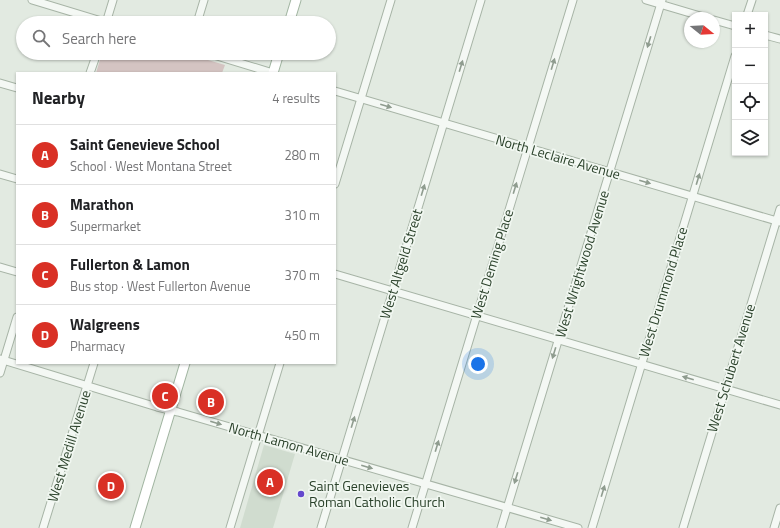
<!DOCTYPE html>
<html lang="en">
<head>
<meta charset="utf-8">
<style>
	body { margin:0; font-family:"Titillium Web",sans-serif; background:#f2f2f2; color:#202124 }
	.controls { position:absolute; right:12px; top:12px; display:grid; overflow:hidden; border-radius:0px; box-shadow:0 1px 3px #0004 }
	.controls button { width:36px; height:36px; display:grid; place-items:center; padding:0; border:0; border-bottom:1px solid #e0e0e0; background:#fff; color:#202124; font:20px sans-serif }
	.compass { position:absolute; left:684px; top:12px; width:36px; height:36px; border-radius:50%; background:#fff; box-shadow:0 1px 3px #0004; rotate:108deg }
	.you { position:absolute; left:478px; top:364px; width:14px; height:14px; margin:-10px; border:3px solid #fff; border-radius:50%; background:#1a73e8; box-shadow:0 0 0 6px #1a73e833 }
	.badge { display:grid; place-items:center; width:26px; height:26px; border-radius:50%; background:#d93025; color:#fff; font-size:13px; font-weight:700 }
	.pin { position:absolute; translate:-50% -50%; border:2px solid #fff; box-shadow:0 1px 4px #0006 }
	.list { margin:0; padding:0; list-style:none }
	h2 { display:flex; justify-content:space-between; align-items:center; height:52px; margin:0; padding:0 16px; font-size:17px }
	h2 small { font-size:13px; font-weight:400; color:#757577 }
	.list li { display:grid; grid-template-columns:26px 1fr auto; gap:12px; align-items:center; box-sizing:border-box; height:60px; padding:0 16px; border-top:1px solid #e0e0e0 }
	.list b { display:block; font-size:15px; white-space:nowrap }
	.list p { margin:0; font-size:13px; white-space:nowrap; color:#757577 }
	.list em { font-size:13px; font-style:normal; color:#757577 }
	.icon { flex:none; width:22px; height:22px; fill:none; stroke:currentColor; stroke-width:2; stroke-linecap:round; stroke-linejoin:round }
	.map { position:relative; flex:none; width:780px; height:528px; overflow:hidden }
	.search { position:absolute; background:#fff; box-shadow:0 1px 3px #0004; left:16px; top:16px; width:320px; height:44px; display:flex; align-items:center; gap:10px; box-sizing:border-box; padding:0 14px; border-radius:22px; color:#757577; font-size:15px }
	.panel { position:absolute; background:#fff; box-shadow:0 1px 3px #0004; left:16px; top:72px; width:320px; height:292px; border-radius:0px }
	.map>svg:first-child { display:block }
	.built { fill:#d0dccf }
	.green { fill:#d4c4c2 }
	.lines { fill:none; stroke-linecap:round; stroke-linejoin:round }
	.minor-casing { stroke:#a7b4a6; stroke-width:9 }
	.major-casing { stroke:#a1b5a1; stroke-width:11 }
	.minor { stroke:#f4f8f4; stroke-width:7 }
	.major { stroke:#fff; stroke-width:9 }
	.oneway { fill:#8f9c8f }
	.poi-dot { fill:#6448cd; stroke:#f1f7f1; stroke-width:1.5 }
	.labels { text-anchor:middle; stroke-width:3.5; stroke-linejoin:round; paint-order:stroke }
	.street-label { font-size:14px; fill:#2a412a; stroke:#f1f7f1 }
	.poi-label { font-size:14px; fill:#2a412a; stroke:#f1f7f1; text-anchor:start }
</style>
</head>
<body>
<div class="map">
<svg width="780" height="528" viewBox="0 0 780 528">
	<rect width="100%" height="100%" fill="#e2eae1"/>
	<path class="built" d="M264,445L295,454L273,528H240Z"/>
	<path class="green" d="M102,53H184L225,65L222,73H96Z"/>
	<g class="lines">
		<g class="minor-casing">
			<g id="minor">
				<path d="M32,0L108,23"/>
				<path d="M646,0L707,18"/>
				<path d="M747,15L752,0"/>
				<path d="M714,20L735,26"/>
				<path d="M106,23L113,0"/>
				<path d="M197,23L204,0"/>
				<path d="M765,35L780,39"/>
				<path d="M207,53L273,73"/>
				<path d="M90,73L97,53"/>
				<path d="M0,83L17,88"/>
				<path d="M335,91L780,222"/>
				<path d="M0,174L17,179"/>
				<path d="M335,184L391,0"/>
				<path d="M0,267L17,272"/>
				<path d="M335,274L780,405"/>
				<path d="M0,359L157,407L178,412L578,528"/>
				<path d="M0,373L17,317"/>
				<path d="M43,528L94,363"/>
				<path d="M230,528L280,363"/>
				<path d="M321,528L481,0"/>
				<path d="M412,528L573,0"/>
				<path d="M501,528L662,0"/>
				<path d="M592,528L735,56"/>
				<path d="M683,528L780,209"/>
				<path d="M774,528L780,508"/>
			</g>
		</g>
		<g class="major-casing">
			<g id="major">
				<path d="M289,23L296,0"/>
				<path d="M273,73L279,53"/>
				<path d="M135,528L185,363"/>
			</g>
		</g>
		<use href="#minor" class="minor"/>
		<use href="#major" class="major"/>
	</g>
	<defs><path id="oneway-solid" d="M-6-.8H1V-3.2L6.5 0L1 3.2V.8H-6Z"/></defs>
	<g class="oneway">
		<use href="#oneway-solid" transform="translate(649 42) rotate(107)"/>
		<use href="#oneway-solid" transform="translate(553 64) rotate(-73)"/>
		<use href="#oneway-solid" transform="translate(461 66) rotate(-73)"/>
		<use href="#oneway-solid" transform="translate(386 106) rotate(16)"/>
		<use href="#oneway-solid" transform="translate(698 179) rotate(-73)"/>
		<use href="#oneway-solid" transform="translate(645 182) rotate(16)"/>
		<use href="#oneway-solid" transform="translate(515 188) rotate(-73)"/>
		<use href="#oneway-solid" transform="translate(423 190) rotate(-73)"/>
		<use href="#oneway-solid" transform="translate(554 353) rotate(107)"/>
		<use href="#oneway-solid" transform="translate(688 378) rotate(-164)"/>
		<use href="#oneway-solid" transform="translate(353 422) rotate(-73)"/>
		<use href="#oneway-solid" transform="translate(216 423) rotate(16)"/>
		<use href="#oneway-solid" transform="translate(437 446) rotate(-73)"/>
		<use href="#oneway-solid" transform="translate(367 467) rotate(16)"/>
		<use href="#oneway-solid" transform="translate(516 478) rotate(107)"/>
		<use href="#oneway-solid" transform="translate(603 491) rotate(-73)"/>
		<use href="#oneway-solid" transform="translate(546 519) rotate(16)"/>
	</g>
	<circle class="poi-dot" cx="301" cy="494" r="4"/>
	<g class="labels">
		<g class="street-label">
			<text transform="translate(558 157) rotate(16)" y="5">North Leclaire Avenue</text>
			<text transform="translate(401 264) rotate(-73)" y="5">West Altgeld Street</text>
			<text transform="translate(492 264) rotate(-73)" y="5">West Deming Place</text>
			<text transform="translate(582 264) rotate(-73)" y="5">West Wrightwood Avenue</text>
			<text transform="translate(663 292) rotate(-73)" y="5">West Drummond Place</text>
			<text transform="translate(731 368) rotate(-73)" y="5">West Schubert Avenue</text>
			<text transform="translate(289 444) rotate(16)" y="5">North Lamon Avenue</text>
			<text transform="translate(69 446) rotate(-73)" y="5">West Medill Avenue</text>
		</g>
		<g class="poi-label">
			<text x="309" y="491">Saint Genevieves<tspan x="309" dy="16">Roman Catholic Church</tspan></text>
		</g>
	</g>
</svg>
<div class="controls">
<button>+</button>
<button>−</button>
<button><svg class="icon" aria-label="locate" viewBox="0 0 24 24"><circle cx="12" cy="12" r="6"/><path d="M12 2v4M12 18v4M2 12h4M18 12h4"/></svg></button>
<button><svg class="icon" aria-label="layers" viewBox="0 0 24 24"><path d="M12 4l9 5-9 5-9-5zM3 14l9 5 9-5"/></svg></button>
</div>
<svg class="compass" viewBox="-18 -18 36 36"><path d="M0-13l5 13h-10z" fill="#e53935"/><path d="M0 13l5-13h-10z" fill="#757577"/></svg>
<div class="you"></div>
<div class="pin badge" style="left:270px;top:482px">A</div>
<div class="pin badge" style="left:211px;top:402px">B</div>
<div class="pin badge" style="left:165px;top:396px">C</div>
<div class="pin badge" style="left:111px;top:486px">D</div>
<div class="search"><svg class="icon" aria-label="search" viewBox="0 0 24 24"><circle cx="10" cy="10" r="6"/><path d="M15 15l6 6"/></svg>Search here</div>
<section class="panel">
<h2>Nearby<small>4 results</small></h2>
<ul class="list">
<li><span class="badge">A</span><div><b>Saint Genevieve School</b><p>School · West Montana Street</p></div><em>280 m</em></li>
<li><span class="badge">B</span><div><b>Marathon</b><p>Supermarket</p></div><em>310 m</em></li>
<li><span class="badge">C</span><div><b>Fullerton &amp; Lamon</b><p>Bus stop · West Fullerton Avenue</p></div><em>370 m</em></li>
<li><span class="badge">D</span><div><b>Walgreens</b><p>Pharmacy</p></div><em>450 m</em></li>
</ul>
</section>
</div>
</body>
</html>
